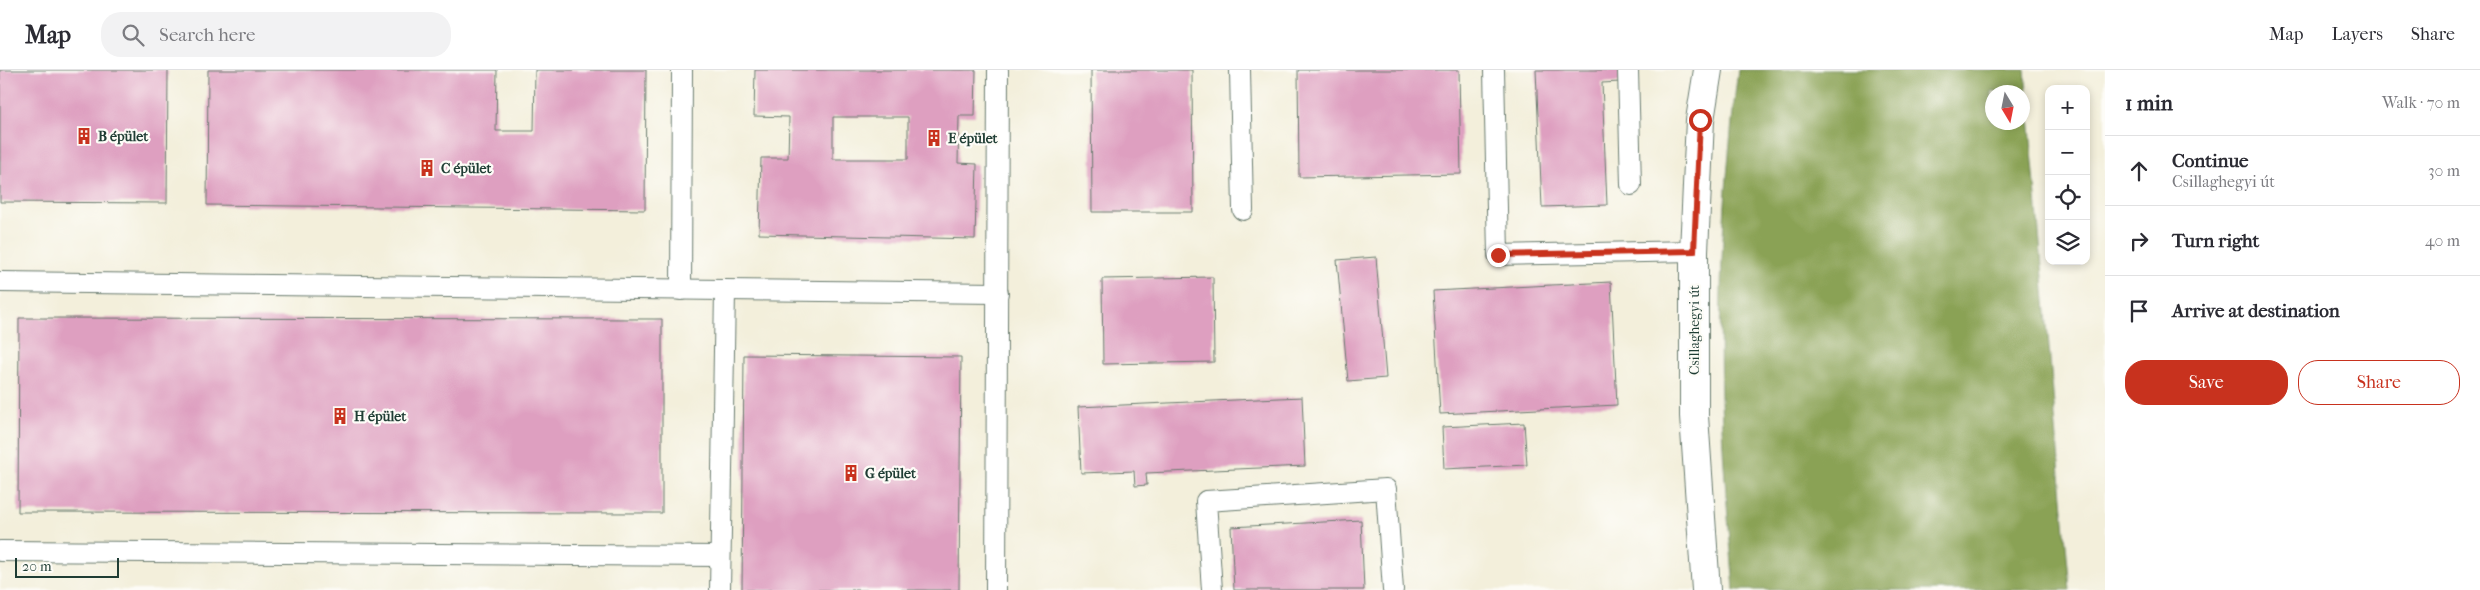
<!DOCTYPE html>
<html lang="en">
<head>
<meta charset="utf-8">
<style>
	body { margin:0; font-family:"IM FELL French Canon",serif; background:#f2f2f3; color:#2b2b33 }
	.controls { position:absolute; right:15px; top:15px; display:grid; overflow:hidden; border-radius:10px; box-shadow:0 2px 8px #0003 }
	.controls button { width:45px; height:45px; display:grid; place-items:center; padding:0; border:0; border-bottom:1px solid #e1e1e2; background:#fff; color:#2b2b33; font:25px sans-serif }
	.compass { position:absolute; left:1985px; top:15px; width:45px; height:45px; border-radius:50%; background:#fff; box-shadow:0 2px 8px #0003; rotate:170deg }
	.scale { position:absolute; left:15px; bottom:12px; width:104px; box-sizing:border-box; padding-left:5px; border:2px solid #1f3d34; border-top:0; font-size:14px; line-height:18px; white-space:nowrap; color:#1f3d34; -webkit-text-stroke:4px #fdfcf7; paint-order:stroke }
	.stop { position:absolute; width:15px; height:15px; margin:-11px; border:4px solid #c8321e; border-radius:50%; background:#fff }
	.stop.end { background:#c8321e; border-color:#fff; box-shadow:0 1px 5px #0008 }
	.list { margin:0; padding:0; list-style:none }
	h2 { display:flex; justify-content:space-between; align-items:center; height:65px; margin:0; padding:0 20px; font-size:21px }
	h2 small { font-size:16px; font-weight:400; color:#7c7c81 }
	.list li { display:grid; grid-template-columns:32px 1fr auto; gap:15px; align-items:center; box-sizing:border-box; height:70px; padding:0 20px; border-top:1px solid #e1e1e2 }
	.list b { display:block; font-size:19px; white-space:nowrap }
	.list p { margin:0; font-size:16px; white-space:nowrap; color:#7c7c81 }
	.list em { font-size:16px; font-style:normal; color:#7c7c81 }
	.actions { display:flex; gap:10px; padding:15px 20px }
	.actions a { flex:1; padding:11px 0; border:1px solid #c8321e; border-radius:20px; text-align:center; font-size:18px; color:#c8321e }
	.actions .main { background:#c8321e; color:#fff }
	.icon { flex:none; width:28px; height:28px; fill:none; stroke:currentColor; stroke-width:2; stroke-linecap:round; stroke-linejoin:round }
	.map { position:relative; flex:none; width:2105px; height:520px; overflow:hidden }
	header { display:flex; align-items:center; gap:30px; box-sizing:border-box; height:70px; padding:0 25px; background:#fff; border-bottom:1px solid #e1e1e2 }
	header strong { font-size:24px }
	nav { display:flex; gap:28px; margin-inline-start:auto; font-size:18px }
	.search { width:350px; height:45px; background:#f2f2f3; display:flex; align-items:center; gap:12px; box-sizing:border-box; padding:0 18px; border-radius:20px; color:#7c7c81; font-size:19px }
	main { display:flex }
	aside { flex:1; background:#fff }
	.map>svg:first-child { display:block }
	.forest { fill:#8aa254; stroke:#547044; fill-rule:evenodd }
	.building { fill:#de9fc0; fill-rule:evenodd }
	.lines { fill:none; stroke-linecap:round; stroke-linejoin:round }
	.service-casing { stroke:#697b6e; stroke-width:22 }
	.minor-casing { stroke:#697b6e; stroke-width:30 }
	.service { stroke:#fff; stroke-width:20 }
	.minor { stroke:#fff; stroke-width:28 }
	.route { stroke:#c8321e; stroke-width:6 }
	.labels { text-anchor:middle; stroke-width:4.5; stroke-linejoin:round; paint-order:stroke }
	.poi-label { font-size:14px; font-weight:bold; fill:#1f3d34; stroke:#fdfcf7; text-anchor:start }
	.street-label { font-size:14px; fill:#1f3d34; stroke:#fdfcf7 }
</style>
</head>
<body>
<header>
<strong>Map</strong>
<div class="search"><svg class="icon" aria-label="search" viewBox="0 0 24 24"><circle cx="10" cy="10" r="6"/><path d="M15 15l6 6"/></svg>Search here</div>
<nav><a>Map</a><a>Layers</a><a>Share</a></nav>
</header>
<main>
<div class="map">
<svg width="2105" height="520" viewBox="0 0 2105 520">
	<rect width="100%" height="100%" fill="#fdfcf7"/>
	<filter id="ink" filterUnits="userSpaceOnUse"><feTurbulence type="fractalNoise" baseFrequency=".02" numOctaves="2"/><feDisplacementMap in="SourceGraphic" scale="10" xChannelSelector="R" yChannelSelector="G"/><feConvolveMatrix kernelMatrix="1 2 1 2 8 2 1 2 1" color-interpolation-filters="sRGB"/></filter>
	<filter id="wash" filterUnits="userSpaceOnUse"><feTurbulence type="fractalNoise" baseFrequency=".0096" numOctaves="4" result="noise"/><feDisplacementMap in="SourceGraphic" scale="20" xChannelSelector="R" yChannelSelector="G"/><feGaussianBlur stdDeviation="1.12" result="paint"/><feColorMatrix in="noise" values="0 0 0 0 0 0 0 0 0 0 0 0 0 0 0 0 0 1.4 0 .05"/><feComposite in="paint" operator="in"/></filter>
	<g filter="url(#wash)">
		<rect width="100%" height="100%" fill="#f3efdb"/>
		<path class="forest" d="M1738,0H2025L2070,520H1734C1730,466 1724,411 1722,357C1717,238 1723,118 1738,0ZM1992,22H2022V52H1992Z"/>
		<g id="blocks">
			<g class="building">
				<path d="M0,0H168L167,133L0,132Z"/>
				<path d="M208,0H497L496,61H534L535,0H646L645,140L207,135Z"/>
				<path d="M755,0H976L975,46H959L958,93L977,94L975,169L759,164L761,88H788L789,47L754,46ZM833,47H908V89H833Z"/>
				<path d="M1091,0H1192L1193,142H1092Z"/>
				<path d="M1298,0H1459L1461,104L1299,107Z"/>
				<path d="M1536,0H1619L1620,12L1602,13L1607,135L1542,137Z"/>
				<path d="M1376,187L1386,308L1348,311L1337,190Z"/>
				<path d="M1213,207L1214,292L1103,294L1102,209Z"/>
				<path d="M1611,212L1617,335L1440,344L1433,221Z"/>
				<path d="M19,248L662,249V443L18,442Z"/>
				<path d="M744,285L961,287L959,520H742Z"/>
				<path d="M1302,327L1305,396L1146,403L1147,415L1135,416L1134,401L1081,403L1078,337Z"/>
				<path d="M1524,353L1527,395L1444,399L1442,357Z"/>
				<path d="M1361,450L1364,520H1234L1231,457Z"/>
			</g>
		</g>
	</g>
	<g filter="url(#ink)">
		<use href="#blocks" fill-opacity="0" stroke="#697b6e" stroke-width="1"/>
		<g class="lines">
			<g class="service-casing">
				<g id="service">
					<path d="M1240,0L1243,140"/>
					<path d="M1494,0L1498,185L1694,181"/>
					<path d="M1628,0L1631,115"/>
					<path d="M0,212L998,223"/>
					<path d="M681,220L682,0"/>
					<path d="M0,481L720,486"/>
					<path d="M720,520L725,221"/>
					<path d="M996,520L998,0"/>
					<path d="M1212,520L1206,431L1386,419L1393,520"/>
				</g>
			</g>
			<g class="minor-casing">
				<path id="minor" d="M1706,520L1694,346V181L1700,50L1708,0"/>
			</g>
			<use href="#service" class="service"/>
			<use href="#minor" class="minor"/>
		</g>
	</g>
	<g class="lines" filter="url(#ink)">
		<path class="route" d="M1498,185L1694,181L1700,50"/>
	</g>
	<defs>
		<g id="building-bare" transform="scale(1.35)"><path d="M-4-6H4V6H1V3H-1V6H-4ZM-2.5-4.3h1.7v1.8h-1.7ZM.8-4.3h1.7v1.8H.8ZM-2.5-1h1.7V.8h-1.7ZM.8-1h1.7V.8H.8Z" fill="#c8321e" stroke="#fdfcf7" stroke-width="2.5" paint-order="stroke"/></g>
	</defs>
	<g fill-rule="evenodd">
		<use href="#building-bare" x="84" y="66"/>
		<use href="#building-bare" x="934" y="68"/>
		<use href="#building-bare" x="427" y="98"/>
		<use href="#building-bare" x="340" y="346"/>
		<use href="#building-bare" x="851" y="403"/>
	</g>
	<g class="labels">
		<g class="poi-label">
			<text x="98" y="71">B épület</text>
			<text x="948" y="73">E épület</text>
			<text x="441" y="103">C épület</text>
			<text x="354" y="351">H épület</text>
			<text x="865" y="408">G épület</text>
		</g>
		<g class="street-label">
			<text transform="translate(1694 260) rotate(-90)" y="5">Csillaghegyi út</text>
		</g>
	</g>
</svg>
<div class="controls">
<button>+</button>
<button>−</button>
<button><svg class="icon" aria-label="locate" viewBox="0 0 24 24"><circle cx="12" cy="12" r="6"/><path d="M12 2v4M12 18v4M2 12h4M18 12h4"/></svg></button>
<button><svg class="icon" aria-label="layers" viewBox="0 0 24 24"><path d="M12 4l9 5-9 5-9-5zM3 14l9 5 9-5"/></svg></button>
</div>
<svg class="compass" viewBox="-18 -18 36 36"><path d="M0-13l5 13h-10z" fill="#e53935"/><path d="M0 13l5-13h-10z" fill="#7c7c81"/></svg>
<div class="scale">20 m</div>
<div class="stop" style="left:1700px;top:50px"></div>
<div class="stop end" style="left:1498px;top:185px"></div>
</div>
<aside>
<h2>1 min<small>Walk · 70 m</small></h2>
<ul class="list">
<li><svg class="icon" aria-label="ahead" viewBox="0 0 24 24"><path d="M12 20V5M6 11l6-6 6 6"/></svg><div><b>Continue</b><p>Csillaghegyi út</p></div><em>30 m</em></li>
<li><svg class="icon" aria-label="right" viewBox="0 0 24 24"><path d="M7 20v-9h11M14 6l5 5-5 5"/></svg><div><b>Turn right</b></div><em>40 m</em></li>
<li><svg class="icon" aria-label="arrive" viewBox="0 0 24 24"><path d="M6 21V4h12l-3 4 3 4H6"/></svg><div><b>Arrive at destination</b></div></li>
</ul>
<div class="actions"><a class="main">Save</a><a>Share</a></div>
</aside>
</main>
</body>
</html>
